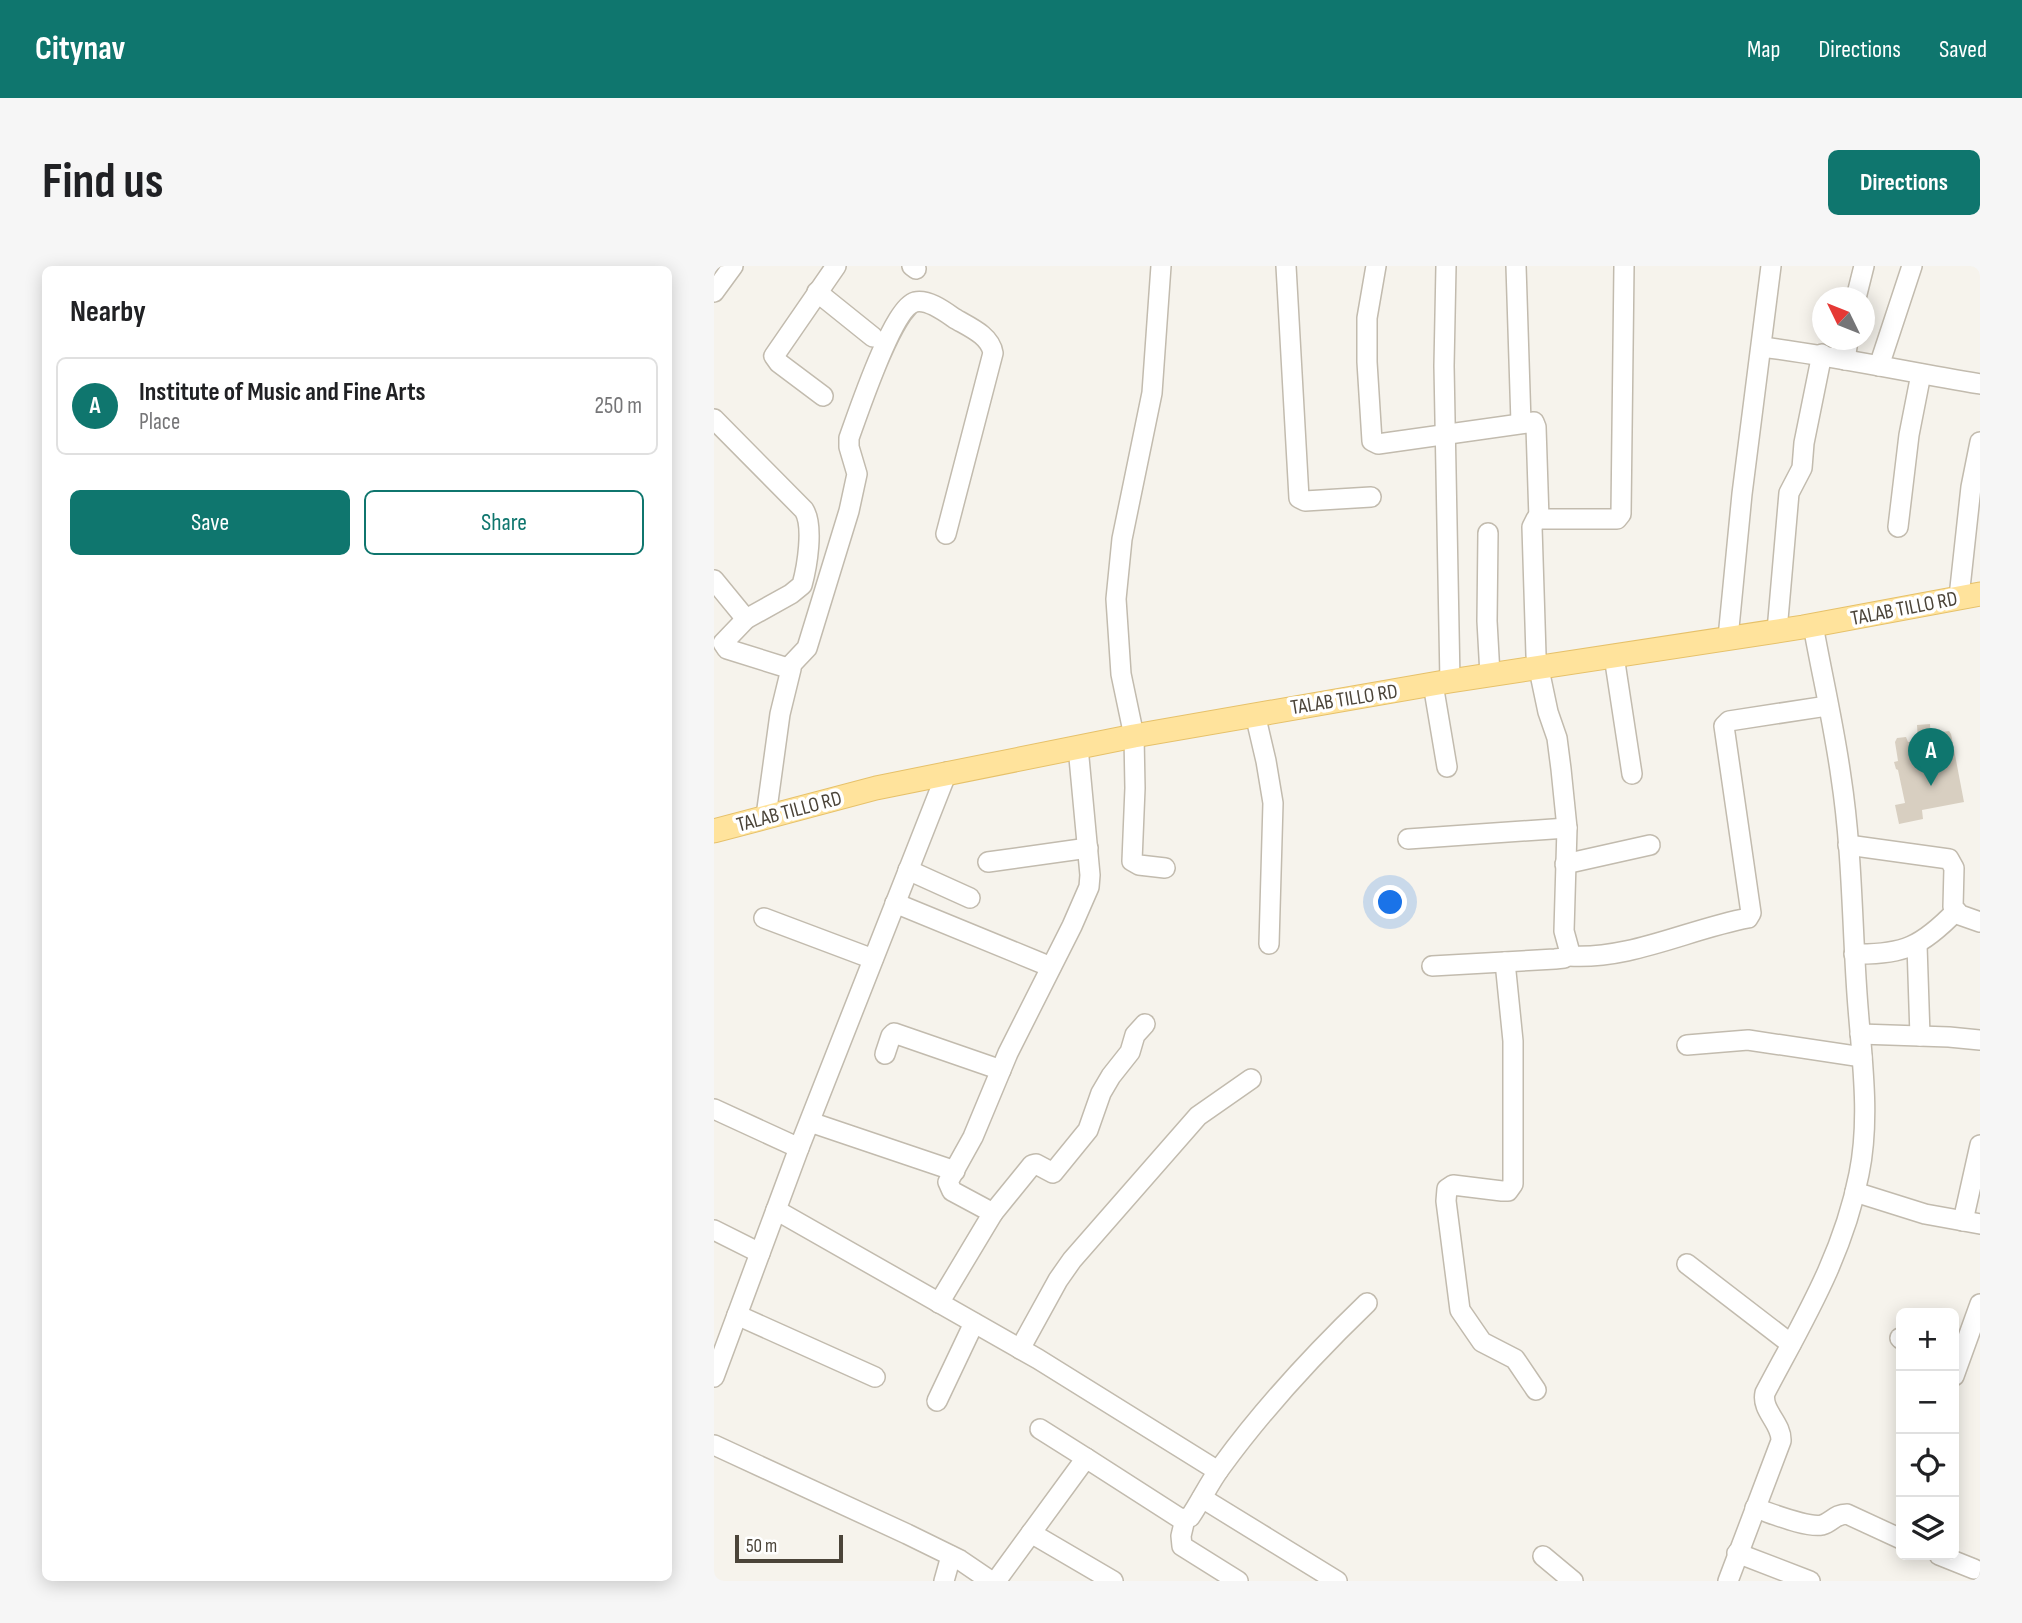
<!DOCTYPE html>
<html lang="en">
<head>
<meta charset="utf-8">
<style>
	body { margin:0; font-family:"Sofia Sans Condensed",sans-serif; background:#f6f6f6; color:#202124 }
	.controls { position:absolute; right:21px; bottom:21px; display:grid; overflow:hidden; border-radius:10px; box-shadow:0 4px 18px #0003 }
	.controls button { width:63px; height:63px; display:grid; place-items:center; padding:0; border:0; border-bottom:2px solid #e0e0e0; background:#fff; color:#202124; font:35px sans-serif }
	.compass { position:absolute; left:1098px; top:21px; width:63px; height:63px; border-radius:50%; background:#fff; box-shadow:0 4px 18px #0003; rotate:313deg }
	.scale { position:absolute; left:21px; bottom:18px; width:108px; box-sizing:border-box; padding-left:7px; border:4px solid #4b4439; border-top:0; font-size:19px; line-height:24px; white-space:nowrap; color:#4b4439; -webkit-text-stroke:5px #fff; paint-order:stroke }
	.you { position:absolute; left:677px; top:637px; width:24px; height:24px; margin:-18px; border:5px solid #fff; border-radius:50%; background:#1a73e8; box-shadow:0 0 0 10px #1a73e833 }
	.badge { display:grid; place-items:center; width:46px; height:46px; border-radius:50%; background:#0f766e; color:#fff; font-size:23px; font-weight:700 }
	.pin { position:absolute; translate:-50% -58px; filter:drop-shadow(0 2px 4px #0008) }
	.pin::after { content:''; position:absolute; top:37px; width:24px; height:21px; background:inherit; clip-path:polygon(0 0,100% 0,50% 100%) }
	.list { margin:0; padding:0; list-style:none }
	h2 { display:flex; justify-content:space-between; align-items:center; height:91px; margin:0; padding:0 28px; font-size:30px }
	h2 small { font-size:23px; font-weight:400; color:#757577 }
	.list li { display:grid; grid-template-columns:46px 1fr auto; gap:21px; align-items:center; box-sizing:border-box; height:98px; margin:0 14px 14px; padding:0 14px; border:2px solid #e0e0e0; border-radius:10px }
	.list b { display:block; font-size:26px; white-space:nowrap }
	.list p { margin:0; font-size:23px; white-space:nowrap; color:#757577 }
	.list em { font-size:23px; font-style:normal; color:#757577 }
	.actions { display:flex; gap:14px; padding:21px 28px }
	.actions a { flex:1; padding:16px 0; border:2px solid #0f766e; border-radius:10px; text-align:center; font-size:24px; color:#0f766e }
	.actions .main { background:#0f766e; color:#fff }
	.icon { flex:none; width:38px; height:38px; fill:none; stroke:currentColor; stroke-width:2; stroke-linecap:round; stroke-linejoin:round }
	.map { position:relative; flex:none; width:1266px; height:1315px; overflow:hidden; border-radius:10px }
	header { display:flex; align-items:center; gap:42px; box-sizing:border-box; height:98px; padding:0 35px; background:#0f766e; color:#fff }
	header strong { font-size:33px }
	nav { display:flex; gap:38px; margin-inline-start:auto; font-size:24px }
	.intro { display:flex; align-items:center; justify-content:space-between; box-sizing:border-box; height:168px; padding:0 42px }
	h1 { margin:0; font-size:49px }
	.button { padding:18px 32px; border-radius:10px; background:#0f766e; color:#fff; font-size:24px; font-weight:700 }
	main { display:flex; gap:42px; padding:0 42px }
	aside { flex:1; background:#fff; border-radius:10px; box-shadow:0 4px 18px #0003 }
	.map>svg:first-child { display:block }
	.building { fill:#d8cfc1 }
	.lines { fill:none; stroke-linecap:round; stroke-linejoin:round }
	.minor-casing { stroke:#c2bbae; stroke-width:22 }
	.major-casing { stroke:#e6c16a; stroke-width:25 }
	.minor { stroke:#fff; stroke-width:19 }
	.major { stroke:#ffe39c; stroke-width:23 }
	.labels { text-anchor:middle; stroke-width:7; stroke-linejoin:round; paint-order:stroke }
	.street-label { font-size:21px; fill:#4b4439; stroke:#fff }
</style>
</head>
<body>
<header>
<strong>Citynav</strong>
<nav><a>Map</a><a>Directions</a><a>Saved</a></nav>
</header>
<div class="intro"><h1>Find us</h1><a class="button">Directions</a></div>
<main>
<aside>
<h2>Nearby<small></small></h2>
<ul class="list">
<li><span class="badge">A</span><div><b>Institute of Music and Fine Arts</b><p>Place</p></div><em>250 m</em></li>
</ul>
<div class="actions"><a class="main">Save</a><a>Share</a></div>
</aside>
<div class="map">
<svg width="1266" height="1315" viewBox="0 0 1266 1315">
	<rect width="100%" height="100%" fill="#f6f3ec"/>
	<path class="building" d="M1216,458L1217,472L1226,471L1228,466L1235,465L1237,468L1250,536L1208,544L1209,553L1185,558L1181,539L1191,537L1184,504L1182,503L1180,496L1184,495L1181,476L1183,472L1192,471L1194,476L1204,474L1203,459Z"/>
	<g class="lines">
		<g class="minor-casing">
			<g id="minor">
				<path d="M198,0L202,3"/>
				<path d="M447,0L438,127L408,273L402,333L407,408L420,470L421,522L418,595L425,599L451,602"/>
				<path d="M572,0L585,232L591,235L657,231"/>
				<path d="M662,0L653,52V96L658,175L664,178L820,156L822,161L825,253"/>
				<path d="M732,0L730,100L736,415"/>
				<path d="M802,0L807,157"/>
				<path d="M0,26L19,0"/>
				<path d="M103,26L159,71"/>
				<path d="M1142,32L1150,0"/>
				<path d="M1048,81C1121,90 1193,106 1266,118"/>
				<path d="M1131,94L1134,74"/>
				<path d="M1165,100L1198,0"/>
				<path d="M109,130L65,97L60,90L122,0"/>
				<path d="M0,153L90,244C100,260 93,301 88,319L77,328L32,353L9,377L13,383L77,403L66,448L52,550"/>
				<path d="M1184,261L1195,169L1207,108"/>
				<path d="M774,267L773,355L776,409"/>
				<path d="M0,314L32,353"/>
				<path d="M1245,331L1257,221L1266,176"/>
				<path d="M1063,365L1075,227L1088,202L1090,177L1108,88"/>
				<path d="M1014,372L1028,228L1057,0"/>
				<path d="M900,390L918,508"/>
				<path d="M75,401L93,382L135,245L143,208L135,181V172C144,147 179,42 201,36C214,33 230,45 240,52C255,61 276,69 279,87L232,268"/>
				<path d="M719,418L733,501"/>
				<path d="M541,448L552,495L559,537L555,678"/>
				<path d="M694,573L853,562"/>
				<path d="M1134,579L1235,593L1240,602L1239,641L1246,649L1266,656"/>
				<path d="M274,596L374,582"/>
				<path d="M851,598L936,579"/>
				<path d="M194,604L256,632"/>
				<path d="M181,637L337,701"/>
				<path d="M50,652L159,693"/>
				<path d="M1203,679L1206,770"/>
				<path d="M1140,688C1190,689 1208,680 1242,645"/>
				<path d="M855,690C916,694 975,663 1034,652L1037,647L1010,460L1015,455L1113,440"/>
				<path d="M791,696L799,775V918L794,925H788L739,919L733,923L732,935L746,1044L768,1076L801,1093L822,1124"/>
				<path d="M718,700L841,693L850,692L856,687L850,665L853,562L847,503L843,472L834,446L822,389L818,261L822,253H903L907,248L910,0"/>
				<path d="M1146,768L1235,771L1266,774"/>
				<path d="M973,779L1034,774L1148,791"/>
				<path d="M171,788L177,770L180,767L287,804"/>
				<path d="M0,843L85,882"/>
				<path d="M96,856L241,905"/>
				<path d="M1141,926L1211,948L1266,958"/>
				<path d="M62,944L324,1093L504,1205"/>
				<path d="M279,947L318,899L322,898L339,907L374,864L387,827L397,810L416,786L421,769L431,758"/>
				<path d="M1249,955L1266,879"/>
				<path d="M0,964L46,987"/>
				<path d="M973,998L1077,1078"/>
				<path d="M225,1037L279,947L238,925L234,916L259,871L294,787L358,660L375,621L376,609L364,481"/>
				<path d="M23,1049L161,1111"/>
				<path d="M1186,1072L1187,1073"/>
				<path d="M306,1083L344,1014L358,994L484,850L537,813"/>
				<path d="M1240,1110L1266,1038"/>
				<path d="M0,1111L85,882L233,506"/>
				<path d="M223,1135L260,1057"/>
				<path d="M326,1163L372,1192"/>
				<path d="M0,1179L193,1268L246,1294L277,1315"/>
				<path d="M488,1232L623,1315"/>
				<path d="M1041,1242C1057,1247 1092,1262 1108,1259C1118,1256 1121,1248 1133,1248L1187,1273"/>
				<path d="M471,1253L467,1270L468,1280L524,1315"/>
				<path d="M317,1267L399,1315"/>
				<path d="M1023,1287L1096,1315"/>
				<path d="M1225,1289L1260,1303"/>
				<path d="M829,1290L859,1315"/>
				<path d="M230,1315L237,1290"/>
				<path d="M282,1315L372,1192L467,1253L476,1251C487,1235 495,1217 507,1201C550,1142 600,1088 653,1037"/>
				<path d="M1014,1315L1067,1175C1068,1157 1047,1145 1051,1127C1089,1055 1129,990 1145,908C1157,850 1147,787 1143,728C1138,656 1138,582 1127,511C1120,460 1108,409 1099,359"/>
			</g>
		</g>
		<g class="major-casing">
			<path id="major" d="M0,565L162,522L420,470L736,415L1089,361L1266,328"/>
		</g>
		<use href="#minor" class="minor"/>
		<use href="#major" class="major"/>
	</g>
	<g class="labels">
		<g class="street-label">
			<text transform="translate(1190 342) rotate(-11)" y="7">TALAB TILLO RD</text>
			<text transform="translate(630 433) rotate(-9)" y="7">TALAB TILLO RD</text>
			<text transform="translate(75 545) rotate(-15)" y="7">TALAB TILLO RD</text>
		</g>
	</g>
</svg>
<div class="controls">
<button>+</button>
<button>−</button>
<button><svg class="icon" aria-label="locate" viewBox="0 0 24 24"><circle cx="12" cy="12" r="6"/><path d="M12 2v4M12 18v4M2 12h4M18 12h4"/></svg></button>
<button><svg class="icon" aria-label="layers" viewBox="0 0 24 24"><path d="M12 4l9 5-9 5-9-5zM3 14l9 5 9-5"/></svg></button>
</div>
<svg class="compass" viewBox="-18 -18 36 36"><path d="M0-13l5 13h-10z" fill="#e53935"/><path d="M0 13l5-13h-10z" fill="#757577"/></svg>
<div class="scale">50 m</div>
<div class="you"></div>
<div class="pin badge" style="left:1217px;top:520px">A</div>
</div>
</main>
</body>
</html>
